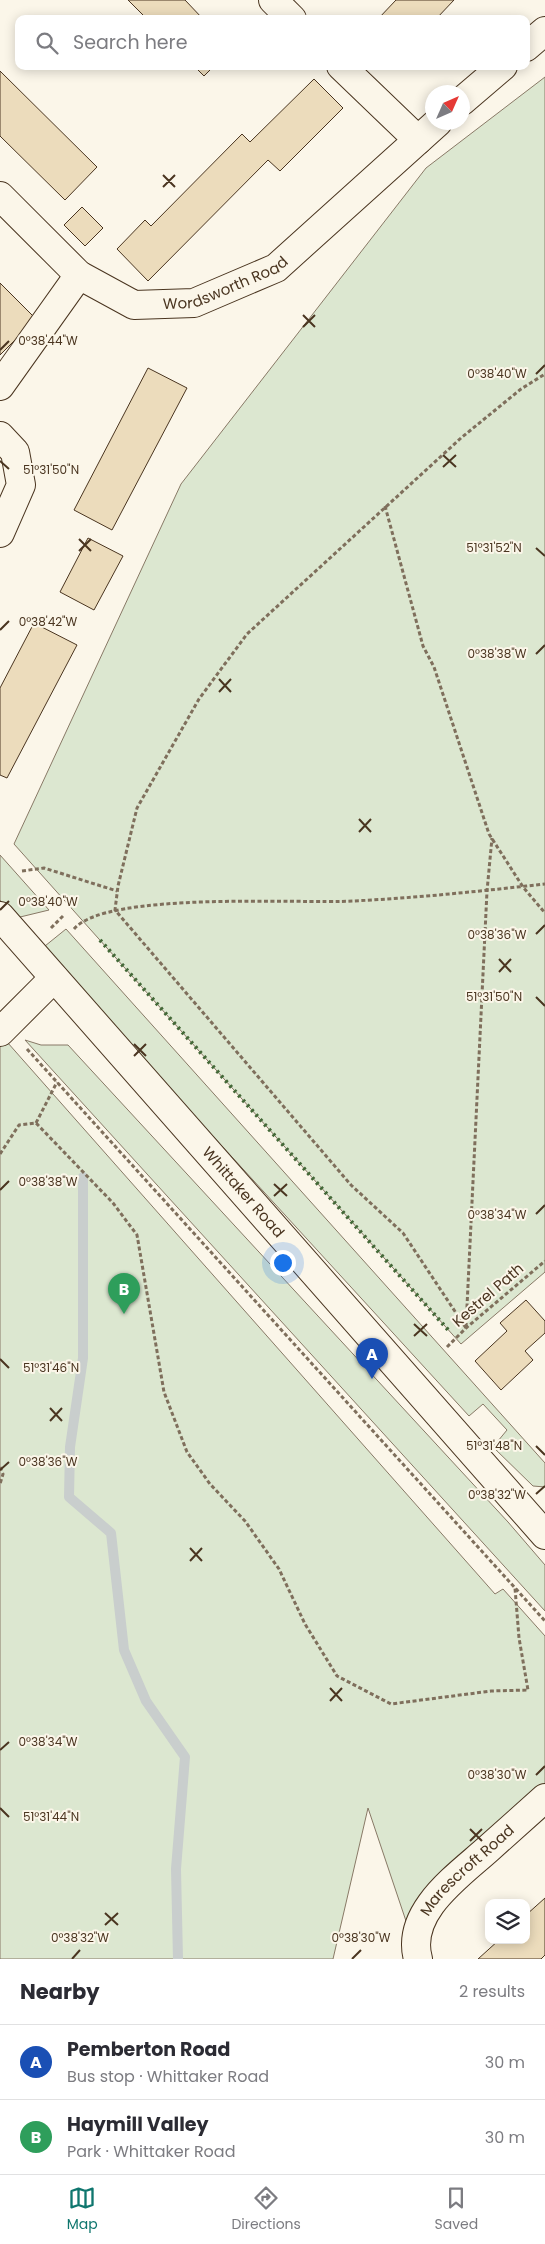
<!DOCTYPE html>
<html lang="en">
<head>
<meta charset="utf-8">
<style>
	body { margin:0; font-family:Poppins,sans-serif; background:#f7f7f7; color:#2b2b33 }
	.controls { position:absolute; right:15px; bottom:15px; display:grid; overflow:hidden; border-radius:10px; box-shadow:0 2px 12px #0003 }
	.controls button { width:45px; height:45px; display:grid; place-items:center; padding:0; border:0; border-bottom:1px solid #e1e1e2; background:#fff; color:#2b2b33; font:25px sans-serif }
	.compass { position:absolute; left:425px; top:85px; width:45px; height:45px; border-radius:50%; background:#fff; box-shadow:0 2px 12px #0003; rotate:45deg }
	.you { position:absolute; left:282px; top:1262px; width:18px; height:18px; margin:-12px; border:4px solid #fff; border-radius:50%; background:#1a73e8; box-shadow:0 0 0 8px #1a73e833 }
	.badge { display:grid; place-items:center; width:32px; height:32px; border-radius:50%; background:#0f766e; color:#fff; font-size:16px; font-weight:700 }
	.pin { position:absolute; translate:-50% -41px; filter:drop-shadow(0 1px 2px #0008) }
	.pin::after { content:''; position:absolute; top:26px; width:18px; height:15px; background:inherit; clip-path:polygon(0 0,100% 0,50% 100%) }
	.list { margin:0; padding:0; list-style:none }
	h2 { display:flex; justify-content:space-between; align-items:center; height:65px; margin:0; padding:0 20px; font-size:21px }
	h2 small { font-size:16px; font-weight:400; color:#7c7c81 }
	.list li { display:grid; grid-template-columns:32px 1fr auto; gap:15px; align-items:center; box-sizing:border-box; height:75px; padding:0 20px; border-top:1px solid #e1e1e2 }
	.list b { display:block; font-size:19px; white-space:nowrap }
	.list p { margin:0; font-size:16px; white-space:nowrap; color:#7c7c81 }
	.list em { font-size:16px; font-style:normal; color:#7c7c81 }
	.icon { flex:none; width:28px; height:28px; fill:none; stroke:currentColor; stroke-width:2; stroke-linecap:round; stroke-linejoin:round }
	.map { position:relative; flex:none; width:545px; height:1959px; overflow:hidden }
	.search { position:absolute; background:#fff; box-shadow:0 2px 12px #0003; left:15px; right:15px; top:15px; height:55px; display:flex; align-items:center; gap:12px; box-sizing:border-box; padding:0 18px; border-radius:10px; color:#7c7c81; font-size:19px }
	.sheet { height:215px; background:#fff }
	nav { display:flex; justify-content:space-around; align-items:center; box-sizing:border-box; height:70px; border-top:1px solid #e1e1e2; background:#fff; font-size:14px; color:#7c7c81 }
	nav a { display:grid; justify-items:center; gap:2px }
	nav .on { color:#0f766e }
	.map>svg:first-child { display:block }
	.green { fill:#dce7d0; stroke:#887966 }
	.lines { fill:none; stroke-linecap:round; stroke-linejoin:round }
	.stream { stroke:#c9cecd; stroke-width:10 }
	.building { fill:#ecdcbc; stroke:#4a3520 }
	.minor-casing { stroke:#4a3520; stroke-width:30 }
	.path { stroke:#7f6f5c; stroke-width:3; stroke-dasharray:4 2.5; stroke-linecap:butt }
	.minor { stroke:#fbf6e9; stroke-width:28 }
	.hedge { stroke:#436837; stroke-width:4; stroke-dasharray:2.5 4; stroke-linecap:butt }
	.ticks { fill:none; stroke:#4a3520; stroke-width:2 }
	.labels { text-anchor:middle; stroke-width:4; stroke-linejoin:round; paint-order:stroke }
	.street-label { font-size:15px; fill:#4a3520; stroke:#fbf6e9 }
	.ticks-label { font-size:12px; text-anchor:middle; fill:#4a3520; stroke:#fbf6e9; stroke-width:4; stroke-linejoin:round; paint-order:stroke }
</style>
</head>
<body>
<div class="map">
<svg width="545" height="1959" viewBox="0 0 545 1959">
	<rect width="100%" height="100%" fill="#fbf6e9"/>
	<g class="green">
		<path d="M545,77V1272L461,1344L14,844L181,484L426,168Z"/>
		<path d="M0,855L49,910L16,918L0,900Z"/>
		<path d="M66,929L545,1463V1487L533,1486L493,1447L507,1430L483,1404L469,1416L199,1121L45,946Z"/>
		<path d="M0,1034L495,1594L503,1589L545,1636V1790L406,1921L368,1808L333,1959H0Z"/>
		<path d="M25,1040L41,1045H68L508,1522L545,1565V1611Z"/>
	</g>
	<g class="lines">
		<path class="stream" d="M83,1177V1358L70,1447L69,1497L111,1533L124,1650L146,1701L185,1757L176,1869L178,1959"/>
	</g>
	<g class="building">
		<path d="M128,0H185L203,19H147Z"/>
		<path d="M396,0H454L436,19H378Z"/>
		<path d="M194,66H214L204,76Z"/>
		<path d="M0,71L97,167L65,200L0,136Z"/>
		<path d="M314,79L343,108L280,171L268,160L148,281L117,249L145,220L151,226L242,134L250,142Z"/>
		<path d="M82,207L103,228L85,246L64,225Z"/>
		<path d="M0,283L36,319L0,355Z"/>
		<path d="M148,368L187,388L112,530L74,510Z"/>
		<path d="M88,538L123,556L94,610L60,592Z"/>
		<path d="M34,623L77,645L7,778L0,775V688Z"/>
		<path d="M526,1300L545,1321V1333L525,1351L533,1360L501,1390L475,1361L507,1331L500,1323Z"/>
		<path d="M545,1898V1955L541,1959H478L499,1940H526V1915Z"/>
	</g>
	<g class="lines">
		<g class="minor-casing">
			<g id="minor">
				<path d="M273,0L292,19"/>
				<path d="M526,47L545,31"/>
				<path d="M341,66L418,140"/>
				<path d="M462,101L503,66"/>
				<path id="s1" d="M0,196L79,275L134,305L194,303L276,268L438,122"/>
				<path d="M0,386L79,275"/>
				<path d="M0,436L15,452L21,485L0,533"/>
				<path id="s2" d="M0,916L545,1535"/>
				<path d="M0,1032L54,978"/>
				<path id="s3" d="M418,1959C405,1912 458,1876 488,1849C507,1832 526,1815 545,1798"/>
			</g>
		</g>
		<g class="path">
			<path d="M385,506L423,646L434,667L489,834L523,887L545,913"/>
			<path d="M22,871L44,868L117,891"/>
			<path d="M51,928L63,916"/>
			<path d="M74,929C106,891 299,904 353,901C417,898 481,891 545,884"/>
			<path d="M27,1049L545,1621"/>
			<path d="M36,1123L57,1082"/>
			<path d="M0,1154L19,1125L36,1123L113,1203L137,1235L164,1392L187,1452L210,1484L245,1521L279,1569L305,1624L337,1676L391,1704L491,1691L528,1690L519,1638L515,1588"/>
			<path d="M466,1327L487,891L492,838"/>
			<path d="M466,1328L403,1233L351,1185L115,910L118,886L137,808L199,699L247,634L461,438L521,389L545,374"/>
			<path d="M447,1347L466,1328L545,1261"/>
			<path d="M0,1467L3,1474L0,1484"/>
		</g>
		<use href="#minor" class="minor"/>
		<path class="hedge" d="M100,940L450,1332"/>
	</g>
	<path class="ticks" d="M163,175L175,187M163,187L175,175M303,315L315,327M303,327L315,315M0,350L9,341M536,374L545,365M443,455L456,467M0,461L9,469M443,467L456,455M79,539L91,551M536,548L545,556M79,551L91,539M0,630L9,621M536,654L545,645M219,679L231,692M219,692L231,679M359,819L371,832M359,832L371,819M0,910L9,901M536,934L545,925M499,959L511,972M499,972L511,959M536,997L545,1006M134,1044L146,1056M134,1056L146,1044M274,1184L287,1196M0,1190L9,1181M274,1196L287,1184M536,1214L545,1205M414,1324L427,1336M414,1336L427,1324M0,1359L9,1368M50,1408L62,1421M50,1421L62,1408M536,1446L545,1455M0,1470L9,1462M536,1494L545,1486M190,1548L202,1561M190,1561L202,1548M330,1688L342,1701M330,1701L342,1688M0,1750L9,1742M536,1775L545,1766M0,1808L9,1817M470,1829L482,1841M470,1841L482,1829M105,1913L118,1925M105,1925L118,1913M72,1959L80,1950M352,1959L361,1950"/>
	<g class="labels">
		<g class="street-label">
			<text dy="5" stroke="none"><textPath href="#s1" startOffset="270">Wordsworth Road</textPath></text>
			<text dy="5" stroke="none"><textPath href="#s2" startOffset="368">Whittaker Road</textPath></text>
			<text transform="translate(488 1295) rotate(-41)" y="5">Kestrel Path</text>
			<text dy="5" stroke="none"><textPath href="#s3" startOffset="108">Marescroft Road</textPath></text>
		</g>
	</g>
	<g class="ticks-label">
		<text x="48" y="345">0°38'44"W</text>
		<text x="497" y="378">0°38'40"W</text>
		<text x="51" y="474">51°31'50"N</text>
		<text x="494" y="552">51°31'52"N</text>
		<text x="48" y="626">0°38'42"W</text>
		<text x="497" y="658">0°38'38"W</text>
		<text x="48" y="906">0°38'40"W</text>
		<text x="497" y="939">0°38'36"W</text>
		<text x="494" y="1001">51°31'50"N</text>
		<text x="48" y="1186">0°38'38"W</text>
		<text x="497" y="1219">0°38'34"W</text>
		<text x="51" y="1372">51°31'46"N</text>
		<text x="494" y="1450">51°31'48"N</text>
		<text x="48" y="1466">0°38'36"W</text>
		<text x="497" y="1499">0°38'32"W</text>
		<text x="48" y="1746">0°38'34"W</text>
		<text x="497" y="1779">0°38'30"W</text>
		<text x="51" y="1821">51°31'44"N</text>
		<text x="80" y="1942">0°38'32"W</text>
		<text x="361" y="1942">0°38'30"W</text>
	</g>
</svg>
<div class="controls">
<button><svg class="icon" aria-label="layers" viewBox="0 0 24 24"><path d="M12 4l9 5-9 5-9-5zM3 14l9 5 9-5"/></svg></button>
</div>
<svg class="compass" viewBox="-18 -18 36 36"><path d="M0-13l5 13h-10z" fill="#e53935"/><path d="M0 13l5-13h-10z" fill="#7c7c81"/></svg>
<div class="you"></div>
<div class="pin badge" style="left:372px;top:1379px;background:#1a4fb4">A</div>
<div class="pin badge" style="left:124px;top:1314px;background:#2e9e5b">B</div>
<div class="search"><svg class="icon" aria-label="search" viewBox="0 0 24 24"><circle cx="10" cy="10" r="6"/><path d="M15 15l6 6"/></svg>Search here</div>
</div>
<section class="sheet">
<h2>Nearby<small>2 results</small></h2>
<ul class="list">
<li><span class="badge" style="background:#1a4fb4">A</span><div><b>Pemberton Road</b><p>Bus stop · Whittaker Road</p></div><em>30 m</em></li>
<li><span class="badge" style="background:#2e9e5b">B</span><div><b>Haymill Valley</b><p>Park · Whittaker Road</p></div><em>30 m</em></li>
</ul>
</section>
<nav>
<a class="on"><svg class="icon" aria-label="map" viewBox="0 0 24 24"><path d="M3 6l6-2 6 2 6-2v14l-6 2-6-2-6 2zM9 4v14M15 6v14"/></svg>Map</a>
<a><svg class="icon" aria-label="directions" viewBox="0 0 24 24"><path d="M12 3l9 9-9 9-9-9zM9 14v-3h6M13 9l2 2-2 2"/></svg>Directions</a>
<a><svg class="icon" aria-label="saved" viewBox="0 0 24 24"><path d="M7 4h10v16l-5-4-5 4z"/></svg>Saved</a>
</nav>
</body>
</html>
